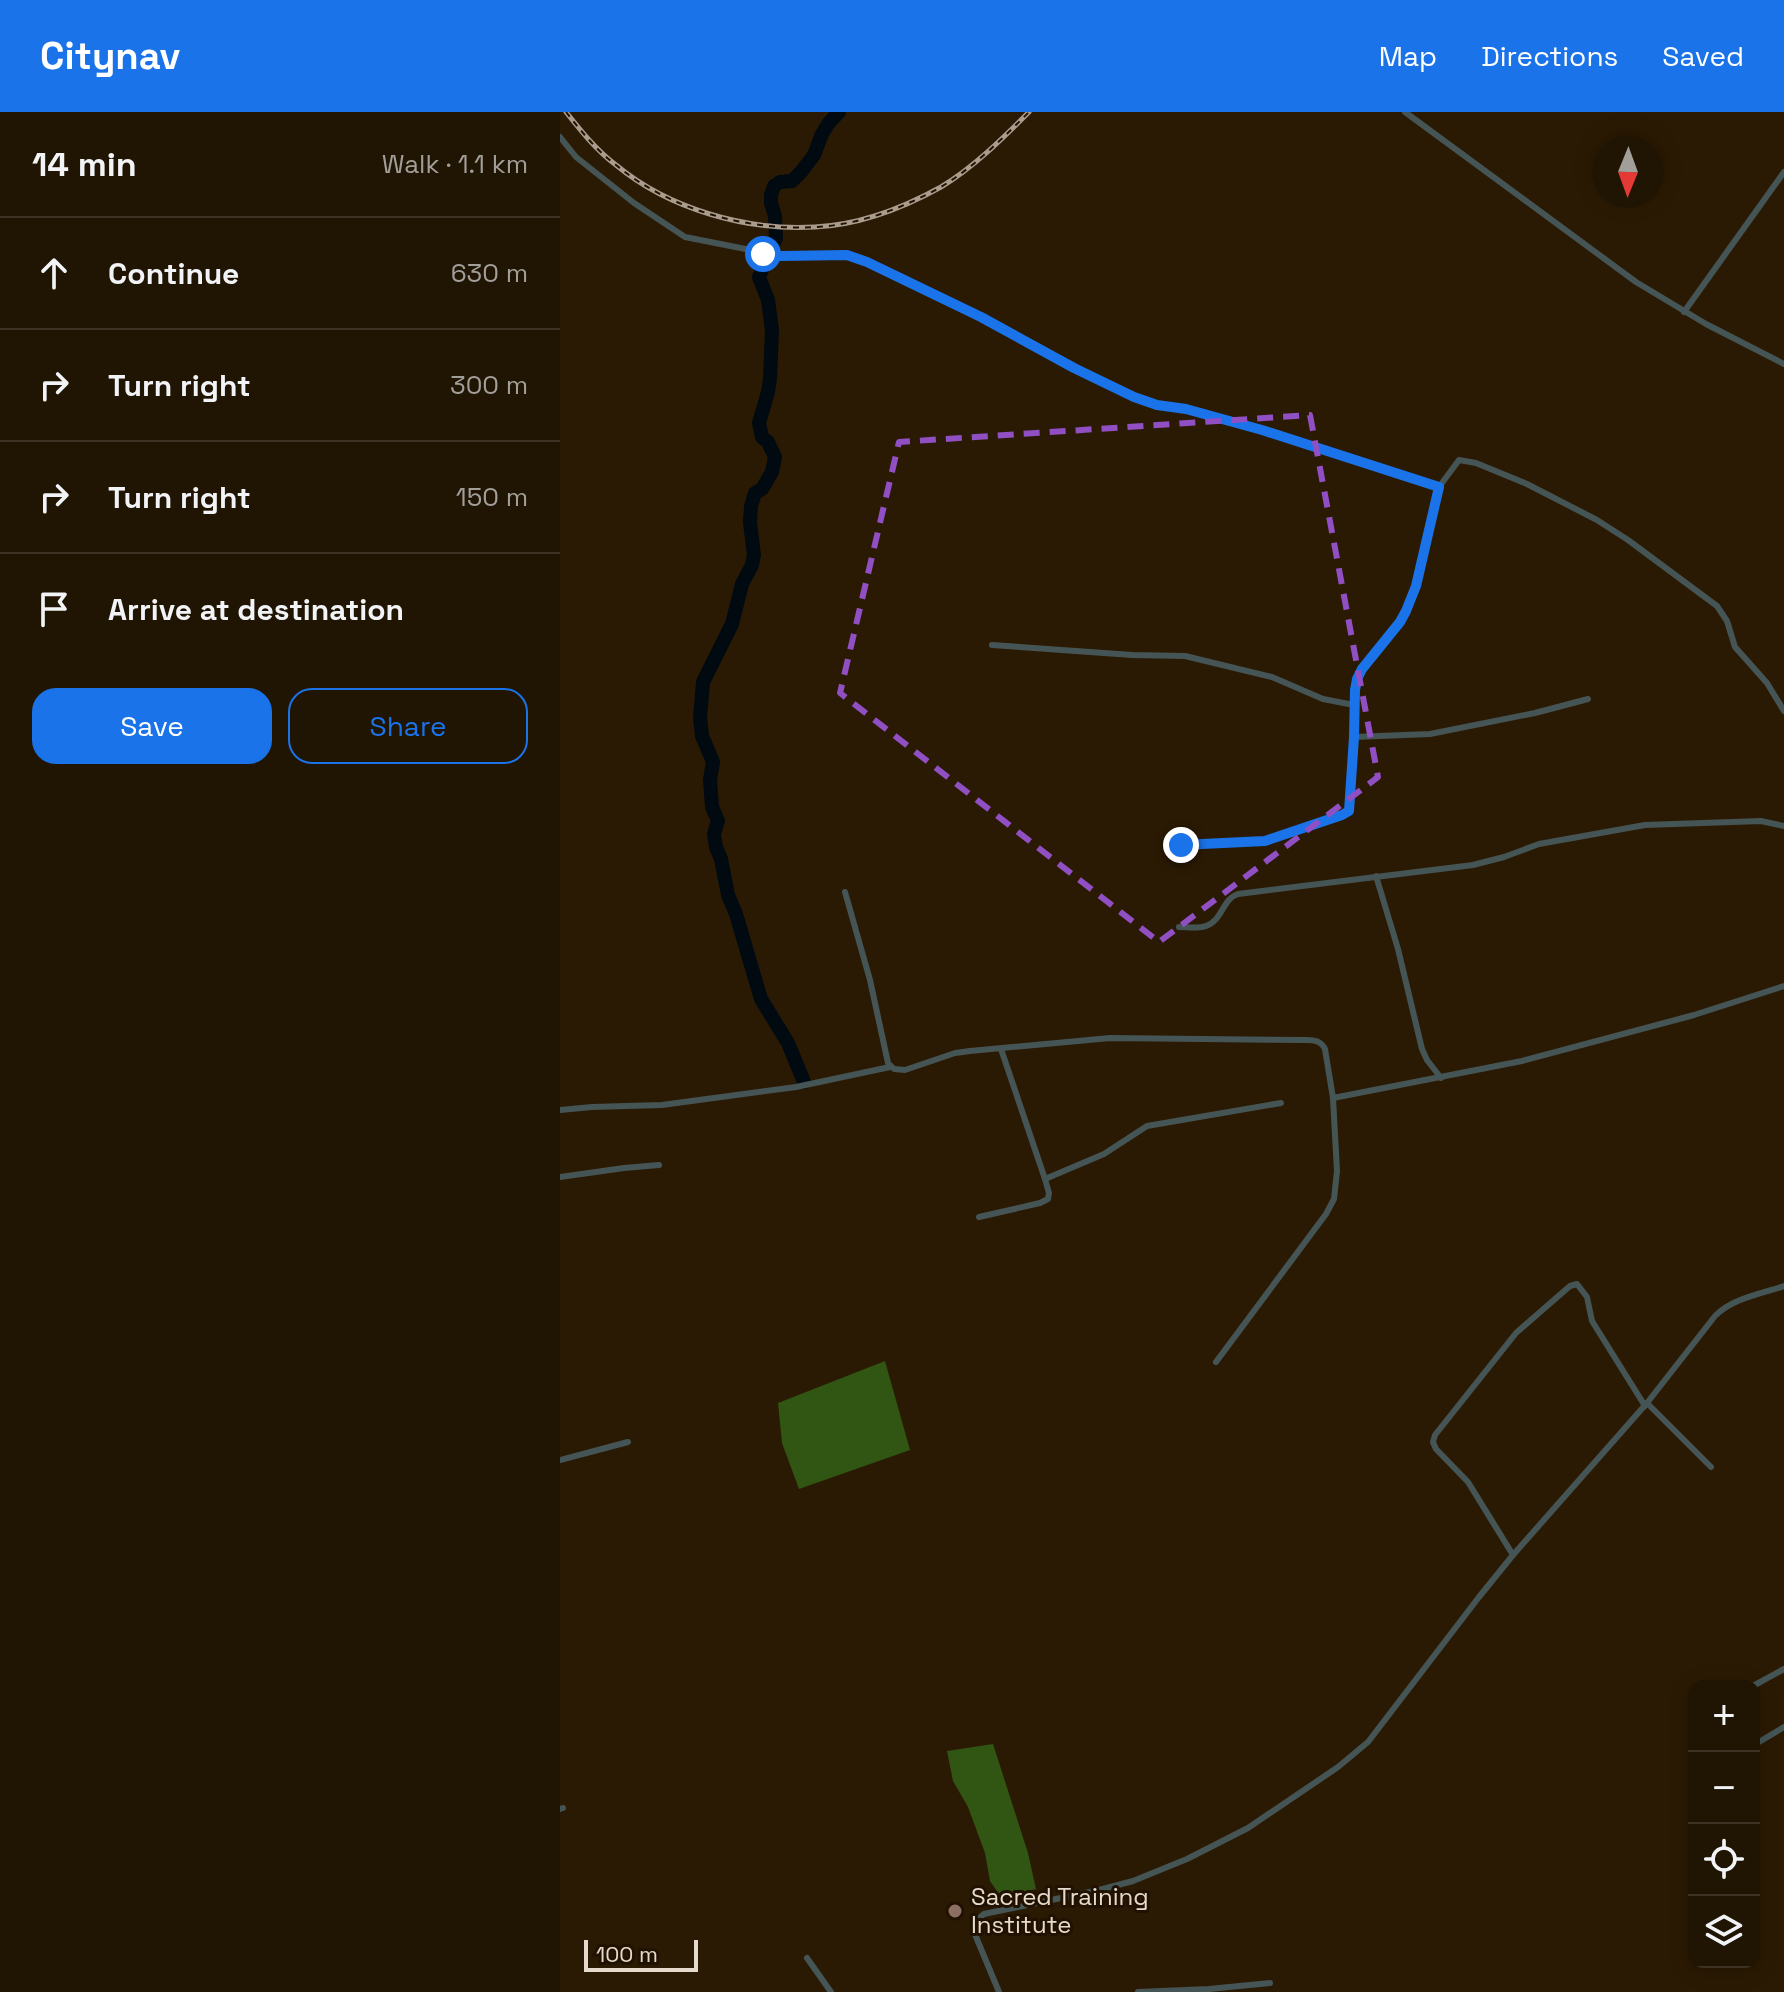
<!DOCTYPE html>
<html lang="en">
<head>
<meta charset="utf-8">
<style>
	body { margin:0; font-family:"Space Grotesk",sans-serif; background:#2d2111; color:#f1f3f6 }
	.controls { position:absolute; right:24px; bottom:24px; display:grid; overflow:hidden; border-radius:16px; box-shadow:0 4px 20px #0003 }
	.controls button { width:72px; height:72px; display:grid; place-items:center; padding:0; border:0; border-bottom:2px solid #3d3324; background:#201402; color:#f1f3f6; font:40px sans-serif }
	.compass { position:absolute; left:1032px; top:24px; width:72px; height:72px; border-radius:50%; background:#201402; box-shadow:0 4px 20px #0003; rotate:181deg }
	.scale { position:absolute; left:24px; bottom:20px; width:114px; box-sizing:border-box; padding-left:8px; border:4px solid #e5dacc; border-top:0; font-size:22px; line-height:28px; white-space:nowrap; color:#e5dacc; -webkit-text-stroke:6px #211100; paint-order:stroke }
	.stop { position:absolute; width:24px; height:24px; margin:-18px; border:6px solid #1a73e8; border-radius:50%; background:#fff }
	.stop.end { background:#1a73e8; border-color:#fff; box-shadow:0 2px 8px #0008 }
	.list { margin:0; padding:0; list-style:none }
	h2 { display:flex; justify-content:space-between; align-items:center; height:104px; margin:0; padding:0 32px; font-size:34px }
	h2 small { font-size:26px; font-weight:400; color:#a29e99 }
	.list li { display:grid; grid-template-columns:52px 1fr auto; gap:24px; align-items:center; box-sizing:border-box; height:112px; padding:0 32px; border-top:2px solid #3d3324 }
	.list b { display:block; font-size:30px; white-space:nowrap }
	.list em { font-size:26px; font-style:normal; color:#a29e99 }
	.actions { display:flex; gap:16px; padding:24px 32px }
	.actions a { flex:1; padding:18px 0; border:2px solid #1a73e8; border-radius:24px; text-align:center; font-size:28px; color:#1a73e8 }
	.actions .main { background:#1a73e8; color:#fff }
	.icon { flex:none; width:44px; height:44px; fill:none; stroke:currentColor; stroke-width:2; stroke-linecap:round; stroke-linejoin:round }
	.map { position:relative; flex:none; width:1224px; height:1880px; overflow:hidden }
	header { display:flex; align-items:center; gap:48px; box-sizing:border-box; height:112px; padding:0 40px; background:#1a73e8; color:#fff }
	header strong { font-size:38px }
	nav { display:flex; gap:44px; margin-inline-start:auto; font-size:28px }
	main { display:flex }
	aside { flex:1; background:#201402 }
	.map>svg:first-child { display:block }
	.forest { fill:#315512 }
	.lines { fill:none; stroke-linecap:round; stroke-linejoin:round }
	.river { stroke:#010911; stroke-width:14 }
	.street { stroke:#455555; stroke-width:6 }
	.rail-casing { stroke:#a99c8c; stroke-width:5 }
	.rail { stroke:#211100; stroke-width:2; stroke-dasharray:6; stroke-linecap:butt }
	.route { stroke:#1a73e8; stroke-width:10 }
	.marked { fill:none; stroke:#904fc2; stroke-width:6; stroke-dasharray:16 10; stroke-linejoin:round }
	.education-dot { fill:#8d6e63; stroke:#211100; stroke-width:3 }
	.labels { text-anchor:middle; stroke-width:6; stroke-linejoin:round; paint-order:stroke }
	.poi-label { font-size:24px; fill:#e5dacc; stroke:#211100; text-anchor:start }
</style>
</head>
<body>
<header>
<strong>Citynav</strong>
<nav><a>Map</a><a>Directions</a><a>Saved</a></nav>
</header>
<main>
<aside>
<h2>14 min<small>Walk · 1.1 km</small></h2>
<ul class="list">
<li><svg class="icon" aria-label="ahead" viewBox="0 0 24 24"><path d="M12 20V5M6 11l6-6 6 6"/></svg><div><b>Continue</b></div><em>630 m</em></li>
<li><svg class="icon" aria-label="right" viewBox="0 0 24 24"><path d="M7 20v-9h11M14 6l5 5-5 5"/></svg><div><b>Turn right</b></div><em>300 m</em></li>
<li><svg class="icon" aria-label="right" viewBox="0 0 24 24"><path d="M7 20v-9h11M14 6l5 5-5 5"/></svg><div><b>Turn right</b></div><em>150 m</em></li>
<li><svg class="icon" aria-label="arrive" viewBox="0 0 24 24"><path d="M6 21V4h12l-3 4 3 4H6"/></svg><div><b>Arrive at destination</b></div></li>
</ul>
<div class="actions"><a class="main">Save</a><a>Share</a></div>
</aside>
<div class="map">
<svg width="1224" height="1880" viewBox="0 0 1224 1880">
	<rect width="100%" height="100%" fill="#2b1a03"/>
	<g class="forest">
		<path d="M325,1249L350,1338L239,1377L222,1331L218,1291Z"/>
		<path d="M433,1632L468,1741L476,1777L441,1785L430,1769L425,1741L408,1695L393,1669L387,1639Z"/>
	</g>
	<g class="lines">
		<path class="river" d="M244,970L228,931L201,887L176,802L168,783L161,747L156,735L154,722L158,709L152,695L150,668L153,650L142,624L140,606L143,570L172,512L182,472L192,453L194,443L190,411L191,394L195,381L202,377L212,360L215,345L208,330L202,325L199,311L208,280L210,267L212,218L208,188L199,165L216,126L215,104L211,91V83L214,74L220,70L232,69L241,60L254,43L262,22L268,12L279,0"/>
		<g class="street">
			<path d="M845,0L1076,170L1146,212L1224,252"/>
			<path d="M0,25L16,45L74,91L125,125L221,144L287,143L327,159L574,285L597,293L626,297L702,318L879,375"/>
			<path d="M1124,200L1224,60"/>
			<path d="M432,533L572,543L625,544L712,565L763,587L794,593"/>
			<path d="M794,625L870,622L975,601L1028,587"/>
			<path d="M621,733L705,729L782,703L789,699C797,655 789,610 797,567L846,499L856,474L879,375L899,348L916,351L967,372L1037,408L1068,428L1157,494L1167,509L1175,535L1207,571L1224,599"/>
			<path d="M816,764L838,837L862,937L867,948L881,966"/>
			<path d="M285,780L310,868L328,951L334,957L345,958L395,941L410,939L550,926L746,928C755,928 761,929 765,937L773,986L777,1059L774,1087L766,1102L656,1250"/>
			<path d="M619,815C628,815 638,817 646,814C663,808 662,787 678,782L913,753L944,745L979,732L1085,713L1201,709L1224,714"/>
			<path d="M773,986L962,949L1134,903L1224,874"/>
			<path d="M0,998L32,995L102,993L236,975L330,955"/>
			<path d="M0,1065L64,1056L99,1053"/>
			<path d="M485,1067L544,1042L587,1014L721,991"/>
			<path d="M419,1105L480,1091L488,1087L489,1081L485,1067L441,937"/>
			<path d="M1087,1291L1151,1355"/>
			<path d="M0,1348L68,1330"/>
			<path d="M953,1443L908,1370L876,1337L873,1330L875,1323L956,1221L1010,1174L1017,1172L1027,1185L1032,1209L1085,1294"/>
			<path d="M1193,1574L1224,1557"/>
			<path d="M1194,1633L1224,1615"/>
			<path d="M0,1697L3,1696"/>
			<path d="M247,1846L271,1880"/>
			<path d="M439,1880L414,1820C414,1812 417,1807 424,1802L539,1778L573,1769L627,1747L688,1716L778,1655L808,1630L919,1485L953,1443L1087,1291L1155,1204C1173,1186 1201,1182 1224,1174"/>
			<path d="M578,1880L649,1877L710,1871"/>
		</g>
		<g class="rail-casing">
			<path id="rail" d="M6,0C21,19 36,38 56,53C109,97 186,119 255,115C299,113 343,96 381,75C414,55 442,27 469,0"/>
		</g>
		<use href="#rail" class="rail"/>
	</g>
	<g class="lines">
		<path class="route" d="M203,142L221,144L287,143L307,150L421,205L514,256L574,285L597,293L626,297L702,318L879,375L856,474L846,499L840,510L802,557L797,567L795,578L794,625L789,699L782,703L705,729L621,733"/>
	</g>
	<path class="marked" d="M750,303L818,665L599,830L280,581L339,330Z"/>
	<circle class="education-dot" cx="395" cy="1799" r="8"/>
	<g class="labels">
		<g class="poi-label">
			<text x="411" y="1793">Sacred Training<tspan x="411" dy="28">Institute</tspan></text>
		</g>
	</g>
</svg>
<div class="controls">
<button>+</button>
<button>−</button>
<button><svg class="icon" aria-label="locate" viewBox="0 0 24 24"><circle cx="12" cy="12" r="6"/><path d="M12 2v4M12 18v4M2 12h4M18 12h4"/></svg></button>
<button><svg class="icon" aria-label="layers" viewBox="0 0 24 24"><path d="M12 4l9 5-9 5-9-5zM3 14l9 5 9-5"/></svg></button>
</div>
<svg class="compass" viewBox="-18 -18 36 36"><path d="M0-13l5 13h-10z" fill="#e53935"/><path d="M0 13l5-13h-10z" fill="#a29e99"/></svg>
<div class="scale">100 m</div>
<div class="stop" style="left:203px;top:142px"></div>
<div class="stop end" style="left:621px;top:733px"></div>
</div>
</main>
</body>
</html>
